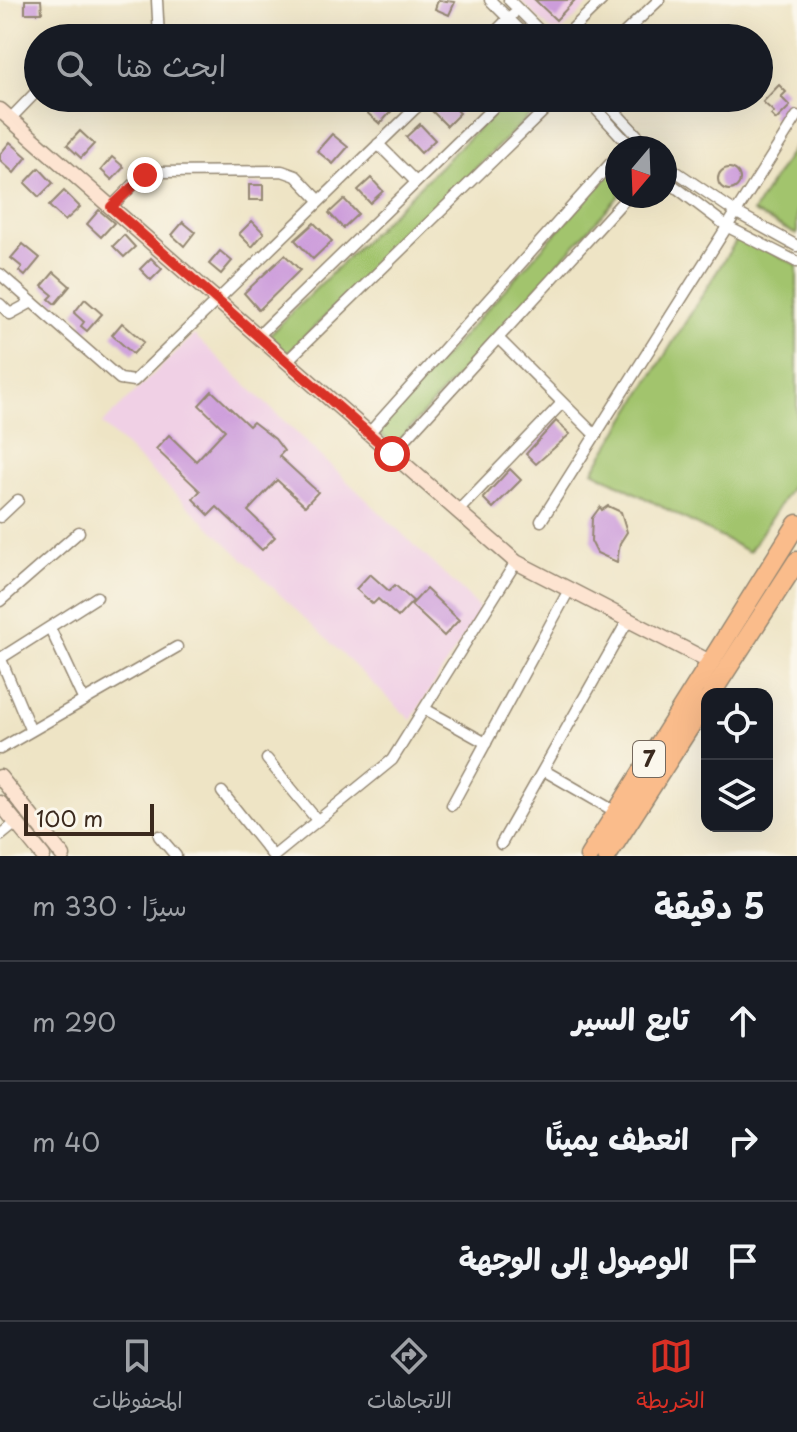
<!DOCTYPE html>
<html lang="ar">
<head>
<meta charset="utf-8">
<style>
	body { margin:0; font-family:"Playpen Sans","Playpen Sans Arabic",sans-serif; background:#242831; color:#f1f3f6; direction:rtl }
	.controls { position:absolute; right:24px; bottom:24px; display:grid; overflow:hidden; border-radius:16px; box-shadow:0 8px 32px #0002 }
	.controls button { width:72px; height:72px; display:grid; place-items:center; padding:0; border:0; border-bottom:2px solid #363941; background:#171b24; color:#f1f3f6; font:40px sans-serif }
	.compass { position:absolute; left:605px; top:136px; width:72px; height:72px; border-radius:50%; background:#171b24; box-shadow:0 8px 32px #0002; rotate:199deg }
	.scale { position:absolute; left:24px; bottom:20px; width:130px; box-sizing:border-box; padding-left:8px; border:4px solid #3b2a1e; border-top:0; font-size:22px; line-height:28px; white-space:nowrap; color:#3b2a1e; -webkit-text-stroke:6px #fbf7ec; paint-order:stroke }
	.stop { position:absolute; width:24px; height:24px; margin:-18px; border:6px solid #d93025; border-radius:50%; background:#fff }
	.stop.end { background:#d93025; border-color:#fff; box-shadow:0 2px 8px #0008 }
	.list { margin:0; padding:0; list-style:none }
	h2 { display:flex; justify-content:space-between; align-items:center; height:104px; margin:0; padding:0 32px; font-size:34px }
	h2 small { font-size:26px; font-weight:400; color:#9ea1a6 }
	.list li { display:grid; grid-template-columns:52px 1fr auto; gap:24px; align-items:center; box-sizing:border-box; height:120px; padding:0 32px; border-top:2px solid #363941 }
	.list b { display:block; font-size:30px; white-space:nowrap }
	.list em { font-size:26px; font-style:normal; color:#9ea1a6 }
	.icon { flex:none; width:44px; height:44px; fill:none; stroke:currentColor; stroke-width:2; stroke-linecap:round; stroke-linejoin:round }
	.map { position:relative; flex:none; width:797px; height:856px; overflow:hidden; direction:ltr }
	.search { position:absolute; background:#171b24; box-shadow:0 8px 32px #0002; left:24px; right:24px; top:24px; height:88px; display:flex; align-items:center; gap:20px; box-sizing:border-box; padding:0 28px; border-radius:44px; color:#9ea1a6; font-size:30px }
	.sheet { height:464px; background:#171b24 }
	nav { display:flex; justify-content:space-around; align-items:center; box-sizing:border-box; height:112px; border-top:2px solid #363941; background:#171b24; font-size:22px; color:#9ea1a6 }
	nav a { display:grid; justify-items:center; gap:4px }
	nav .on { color:#d93025 }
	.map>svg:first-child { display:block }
	.built { fill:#f0d0e5 }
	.green { fill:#a2c46d; stroke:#6e7746; stroke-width:2 }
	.building { fill:#cd9edb }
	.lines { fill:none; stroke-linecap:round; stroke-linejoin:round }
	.street-casing { stroke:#948772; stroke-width:13 }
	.secondary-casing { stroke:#948772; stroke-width:17 }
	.highway-casing { stroke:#948772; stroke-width:21 }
	.street { stroke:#fff; stroke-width:10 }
	.secondary { stroke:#fde4d1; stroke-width:14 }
	.highway { stroke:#fabc8b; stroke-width:18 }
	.route { stroke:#d93025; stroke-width:10 }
	.labels { text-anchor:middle; stroke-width:6; stroke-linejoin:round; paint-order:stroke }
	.shield { fill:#fbf7ec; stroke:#75685c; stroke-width:2 }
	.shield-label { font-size:22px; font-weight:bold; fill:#3b2a1e }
</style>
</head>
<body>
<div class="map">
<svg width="797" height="856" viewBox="0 0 797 856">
	<rect width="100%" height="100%" fill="#fbf7ec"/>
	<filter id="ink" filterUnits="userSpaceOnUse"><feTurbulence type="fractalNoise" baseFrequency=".0125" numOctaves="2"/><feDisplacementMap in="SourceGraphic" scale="16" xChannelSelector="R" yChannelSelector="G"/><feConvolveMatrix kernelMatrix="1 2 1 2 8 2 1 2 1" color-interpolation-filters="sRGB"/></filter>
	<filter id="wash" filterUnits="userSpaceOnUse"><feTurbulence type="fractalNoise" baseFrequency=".006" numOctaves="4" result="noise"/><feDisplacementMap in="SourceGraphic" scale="32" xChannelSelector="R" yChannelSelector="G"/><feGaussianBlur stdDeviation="1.8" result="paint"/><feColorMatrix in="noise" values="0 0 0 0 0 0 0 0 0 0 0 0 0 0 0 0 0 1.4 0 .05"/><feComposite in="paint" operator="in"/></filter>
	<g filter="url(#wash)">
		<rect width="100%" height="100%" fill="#eee4c5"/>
		<g class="built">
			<path d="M520,0H593L563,30H551Z"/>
			<path d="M194,335L478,606L479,612L411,720L102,424Z"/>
		</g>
		<g class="green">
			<path d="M509,98H547L287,354L269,335Z"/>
			<path d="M797,142V235L753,212Z"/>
			<path d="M617,165L619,196L394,446L377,431Z"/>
			<path d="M739,236L797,265V478L749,552L593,471Z"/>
		</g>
		<g id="blocks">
			<g class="building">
				<path d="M25,0H41L42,13H25Z"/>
				<path d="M438,0L455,2L449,15L435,9Z"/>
				<path d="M535,0H575L556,20Z"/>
				<path d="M779,85L786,92L781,97L790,106L776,120L771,115L774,112L763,102Z"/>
				<path d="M376,98H384L395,107L380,124L365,111Z"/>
				<path d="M445,98L460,113L447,126L432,111Z"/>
				<path d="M420,124L435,140L421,153L406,137Z"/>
				<path d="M80,131L94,144L81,158L67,145Z"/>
				<path d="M332,134L348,147L333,164L317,151Z"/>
				<path d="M10,142L27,157L14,173L0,160V154Z"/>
				<path d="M112,157L124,167L112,180L101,170Z"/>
				<path d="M39,168L53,183L39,197L25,183Z"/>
				<circle cx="729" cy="179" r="11"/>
				<path d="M371,178L383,191L370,203L358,190Z"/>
				<rect x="249" y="185" width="14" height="15"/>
				<path d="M64,191L80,207L65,221L49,206Z"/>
				<path d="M344,199L358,214L343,228L329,213Z"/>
				<path d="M99,210L114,223L101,237L87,224Z"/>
				<path d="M252,221L264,233L252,247L239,234Z"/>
				<path d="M183,222L195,232L184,246L172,235Z"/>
				<path d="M314,223L332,241L313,259L295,240Z"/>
				<path d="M124,235L135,247L124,257L113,246Z"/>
				<path d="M23,244L40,258L25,276L19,271L22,267L11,258Z"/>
				<path d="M220,251L232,261L221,274L209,264Z"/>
				<path d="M285,255L300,270L259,310L244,293Z"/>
				<path d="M151,258L162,269L151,280L140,269Z"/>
				<path d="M54,272L70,286L55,304L49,299L53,295L42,286Z"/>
				<path d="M85,299L102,314L87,331L81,326L84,322L74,313Z"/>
				<path d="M122,323L144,342L133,354L112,335Z"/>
				<path d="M212,391L249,426L253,422L275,439L284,451L279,456L318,492L305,506L277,480L248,511L275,537L262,550L217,507L209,515L193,499L200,491L156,449L169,435L196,461L225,430L199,405Z"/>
				<path d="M556,421L570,434L536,464L526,454Z"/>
				<path d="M510,469L521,480L493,508L483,498Z"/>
				<path d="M608,506L621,512L627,532L620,543L617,562L597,553L591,541L592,518L600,507L602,510Z"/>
				<path d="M370,574L389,591L395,585L413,601L398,617L378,599L373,604L356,589Z"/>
				<path d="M426,589L459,620L444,636L411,605Z"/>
			</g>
		</g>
	</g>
	<g filter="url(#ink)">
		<use href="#blocks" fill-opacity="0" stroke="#948772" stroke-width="2"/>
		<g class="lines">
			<g class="street-casing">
				<g id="street">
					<path d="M157,0L159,38"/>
					<path d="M490,0L528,38"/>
					<path d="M509,0L547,38"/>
					<path d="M489,38L513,14"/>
					<path d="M563,38L602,0"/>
					<path d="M619,38L659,0"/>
					<path d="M405,98L416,108"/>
					<path d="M586,98L632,148"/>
					<path d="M602,98L649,148"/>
					<path d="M10,119L38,90"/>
					<path d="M378,144L416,182"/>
					<path d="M665,164L737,213L797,246"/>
					<path d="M665,179L728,227L797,262"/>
					<path d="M111,207L138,180L155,172L282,171L296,176L319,200"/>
					<path d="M0,274L32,302"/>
					<path d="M0,304L10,314L32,302L120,379L134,381L426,98"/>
					<path d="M258,336L503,98"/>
					<path d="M499,339L596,436"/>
					<path d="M287,361L557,98"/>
					<path d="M369,433L617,156"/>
					<path d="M392,454L628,196"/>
					<path d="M458,511L562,403"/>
					<path d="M0,517L18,500"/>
					<path d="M541,521L797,116"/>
					<path d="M0,601L79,532"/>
					<path d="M50,628L84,701"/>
					<path d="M0,657L30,729"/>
					<path d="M1,658L97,597"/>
					<path d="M425,709L486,743"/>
					<path d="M0,749L177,647"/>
					<path d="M267,759L317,820"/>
					<path d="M545,771L616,812"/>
					<path d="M222,792L273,856"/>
					<path d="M452,805L569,590"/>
					<path d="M0,836L16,823"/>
					<path d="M159,836L176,856"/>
					<path d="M501,844L627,622"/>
					<path d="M274,856L392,760L516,562"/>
				</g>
			</g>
			<g class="secondary-casing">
				<g id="secondary">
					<path d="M0,110L516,562L710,662"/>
					<path d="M0,777L63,856"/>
					<path d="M0,803L43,856"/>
				</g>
			</g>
			<g class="highway-casing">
				<g id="highway">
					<path d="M711,694L797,561"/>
					<path d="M589,856L797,524"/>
					<path d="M607,856L707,700"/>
				</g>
			</g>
			<use href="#street" class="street"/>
			<use href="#secondary" class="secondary"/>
			<use href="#highway" class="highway"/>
		</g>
	</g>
	<g class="lines" filter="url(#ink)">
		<path class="route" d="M145,175L111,207L392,454"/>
	</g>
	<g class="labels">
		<rect class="shield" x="633" y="741" width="32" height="36" rx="6"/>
		<g class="shield-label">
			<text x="649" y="767">7</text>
		</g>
	</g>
</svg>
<div class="controls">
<button><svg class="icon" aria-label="locate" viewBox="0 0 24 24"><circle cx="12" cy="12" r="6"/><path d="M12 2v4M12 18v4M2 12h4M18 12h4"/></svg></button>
<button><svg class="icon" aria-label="layers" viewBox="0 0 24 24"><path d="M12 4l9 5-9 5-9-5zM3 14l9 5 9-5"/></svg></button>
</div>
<svg class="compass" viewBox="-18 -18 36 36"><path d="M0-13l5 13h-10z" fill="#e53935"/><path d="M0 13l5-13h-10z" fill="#9ea1a6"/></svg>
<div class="scale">100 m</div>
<div class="stop" style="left:392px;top:454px"></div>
<div class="stop end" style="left:145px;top:175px"></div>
<div class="search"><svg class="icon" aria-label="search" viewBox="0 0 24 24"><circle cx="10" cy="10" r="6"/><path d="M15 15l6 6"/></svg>ابحث هنا</div>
</div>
<section class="sheet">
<h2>5 دقيقة<small>سيرًا · 330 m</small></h2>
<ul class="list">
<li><svg class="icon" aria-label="ahead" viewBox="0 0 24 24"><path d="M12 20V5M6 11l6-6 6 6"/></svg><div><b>تابع السير</b></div><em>290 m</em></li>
<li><svg class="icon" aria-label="right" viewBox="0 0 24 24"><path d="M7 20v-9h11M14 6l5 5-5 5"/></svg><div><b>انعطف يمينًا</b></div><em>40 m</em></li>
<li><svg class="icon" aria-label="arrive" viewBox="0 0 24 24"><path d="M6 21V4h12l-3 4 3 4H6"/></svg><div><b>الوصول إلى الوجهة</b></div></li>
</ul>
</section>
<nav>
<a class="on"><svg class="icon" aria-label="map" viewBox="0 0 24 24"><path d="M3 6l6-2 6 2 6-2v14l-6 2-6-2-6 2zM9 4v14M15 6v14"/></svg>الخريطة</a>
<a><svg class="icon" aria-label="directions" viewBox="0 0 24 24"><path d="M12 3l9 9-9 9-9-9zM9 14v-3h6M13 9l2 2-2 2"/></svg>الاتجاهات</a>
<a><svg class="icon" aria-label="saved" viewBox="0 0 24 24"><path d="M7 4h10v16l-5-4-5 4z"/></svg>المحفوظات</a>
</nav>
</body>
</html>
